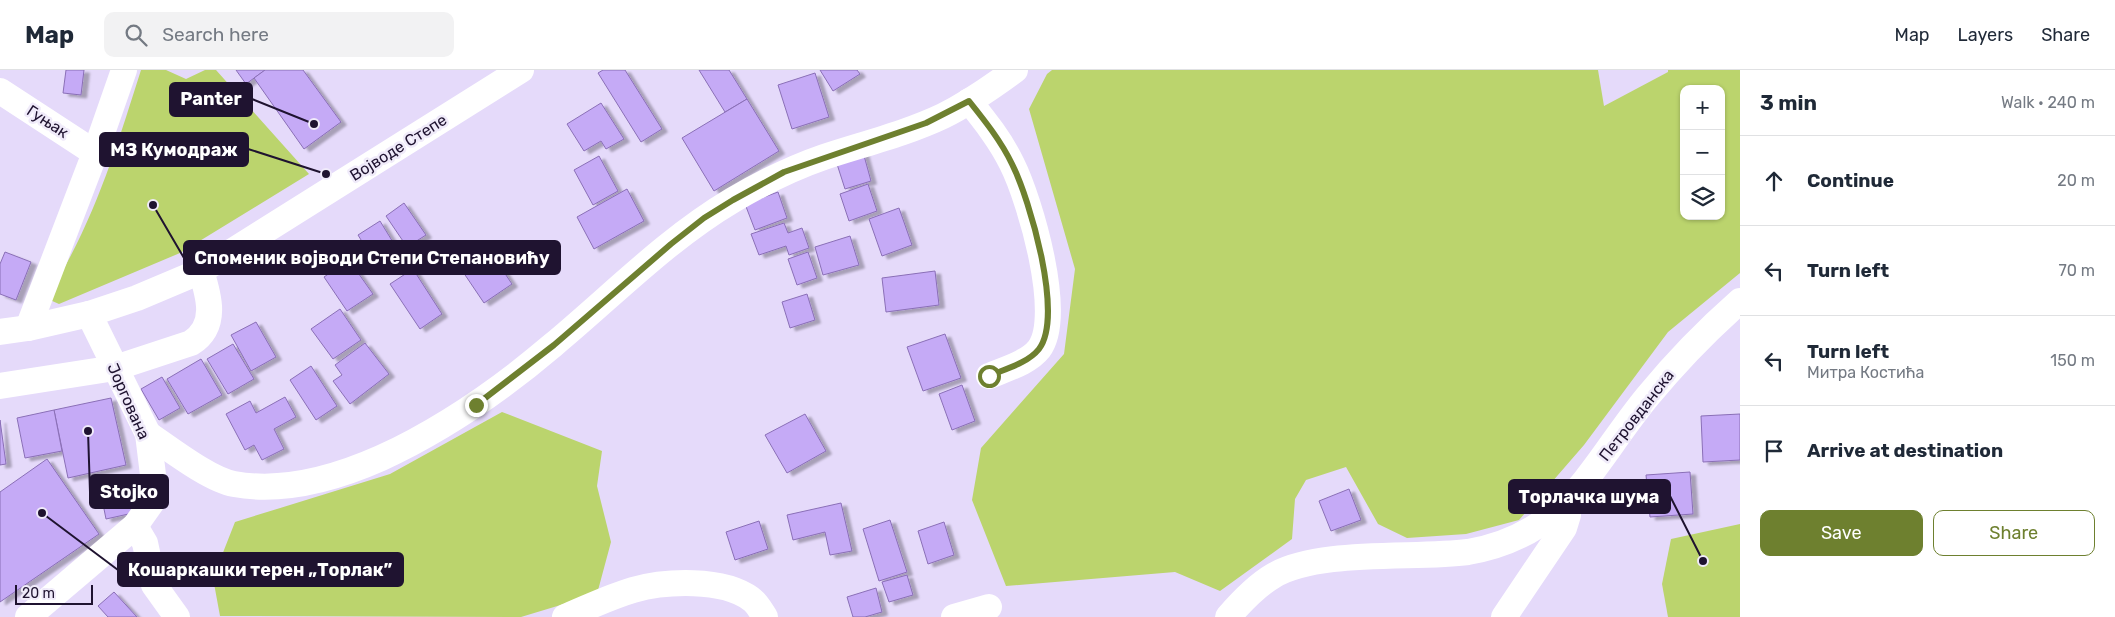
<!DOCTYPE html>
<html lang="en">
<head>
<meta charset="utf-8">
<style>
	body { margin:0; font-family:Rubik,sans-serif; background:#f2f2f3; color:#1f2937 }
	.controls { position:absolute; right:15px; top:15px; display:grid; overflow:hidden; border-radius:10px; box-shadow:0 1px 4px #0004 }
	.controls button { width:45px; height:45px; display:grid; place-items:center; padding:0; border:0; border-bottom:1px solid #e0e1e3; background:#fff; color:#1f2937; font:25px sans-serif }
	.scale { position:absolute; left:15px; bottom:12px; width:78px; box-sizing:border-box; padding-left:5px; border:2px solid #1f1330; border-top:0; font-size:14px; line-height:18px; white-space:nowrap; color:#1f1330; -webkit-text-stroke:4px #f0ebfa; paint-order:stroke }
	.stop { position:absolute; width:15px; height:15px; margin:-11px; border:4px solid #6e802f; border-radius:50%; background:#fff }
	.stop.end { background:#6e802f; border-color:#fff; box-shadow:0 1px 5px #0008 }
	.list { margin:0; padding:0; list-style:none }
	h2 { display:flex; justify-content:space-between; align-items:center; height:65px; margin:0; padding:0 20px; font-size:21px }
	h2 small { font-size:16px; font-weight:400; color:#747a83 }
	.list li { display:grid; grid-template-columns:32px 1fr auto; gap:15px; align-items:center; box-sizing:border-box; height:90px; padding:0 20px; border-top:1px solid #e0e1e3 }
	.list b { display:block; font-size:19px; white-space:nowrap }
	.list p { margin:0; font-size:16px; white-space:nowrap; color:#747a83 }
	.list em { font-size:16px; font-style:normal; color:#747a83 }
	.actions { display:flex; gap:10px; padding:15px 20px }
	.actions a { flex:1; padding:11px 0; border:1px solid #6e802f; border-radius:10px; text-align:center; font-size:18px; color:#6e802f }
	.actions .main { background:#6e802f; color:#fff }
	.icon { flex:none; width:28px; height:28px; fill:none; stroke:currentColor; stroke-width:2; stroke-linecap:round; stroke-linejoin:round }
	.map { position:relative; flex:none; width:1740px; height:547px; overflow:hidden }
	header { display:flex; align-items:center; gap:30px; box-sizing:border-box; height:70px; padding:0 25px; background:#fff; border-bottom:1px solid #e0e1e3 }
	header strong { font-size:24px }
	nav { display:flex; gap:28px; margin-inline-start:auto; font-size:18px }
	.search { width:350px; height:45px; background:#f2f2f3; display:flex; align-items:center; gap:12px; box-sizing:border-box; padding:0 18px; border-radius:10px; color:#747a83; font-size:19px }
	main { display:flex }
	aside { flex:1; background:#fff }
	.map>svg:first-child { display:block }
	.green { fill:#bbd46d; fill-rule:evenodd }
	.building { fill:#c5aaf6; stroke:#8a6fb6; filter:url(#shadow) }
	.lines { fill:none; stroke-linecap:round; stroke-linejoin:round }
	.minor { stroke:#fff; stroke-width:26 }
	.route { stroke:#6e802f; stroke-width:6 }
	.labels { text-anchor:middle; stroke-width:5; stroke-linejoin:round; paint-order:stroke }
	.street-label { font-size:16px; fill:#1f1330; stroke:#f0ebfa }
	.leader { fill:none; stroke:#1f1330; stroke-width:2 }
	.callout-dot { fill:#1f1330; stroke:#f0ebfa; stroke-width:2 }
	.callout { fill:#1f1330; stroke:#1f1330; stroke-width:2 }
	.callout-label { font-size:18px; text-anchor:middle; font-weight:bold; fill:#fff }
</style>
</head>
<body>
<header>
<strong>Map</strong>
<div class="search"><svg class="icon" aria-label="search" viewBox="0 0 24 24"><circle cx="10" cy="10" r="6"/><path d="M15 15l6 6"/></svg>Search here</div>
<nav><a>Map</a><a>Layers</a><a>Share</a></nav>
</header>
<main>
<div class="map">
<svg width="1740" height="547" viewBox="0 0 1740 547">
	<defs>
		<filter id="shadow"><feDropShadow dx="5.5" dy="3" stdDeviation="1" flood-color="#0004"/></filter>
	</defs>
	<rect width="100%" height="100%" fill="#e5dafa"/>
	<g class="green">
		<path d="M141,0H166L186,9L205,0H216L309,104L180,183L59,234L50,230L49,223C93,155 117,76 141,0Z"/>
		<path d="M1052,0H1598L1604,36L1668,2V0H1740V203L1668,262L1584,375L1519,450L1466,464L1407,468L1378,454L1346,397L1306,410L1295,429L1292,469L1220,521L1175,502L1006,516L972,430L981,378L1064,284L1075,199L1029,39L1047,4ZM1684,19H1721V146H1684Z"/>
		<path d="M502,342L602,381L597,416L611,472L597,524L521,547L220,546L213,508L235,452L390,404Z"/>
		<path d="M1740,454V547H1668L1662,514L1671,469Z"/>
	</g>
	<g class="building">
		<path d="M66,0H84L81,25L63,23Z"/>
		<path d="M236,0H265L246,14Z"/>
		<path d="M265,0H303L341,52L304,79L254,8Z"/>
		<path d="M603,0H625L662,59L641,72L598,3Z"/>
		<path d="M699,0H729L747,29L725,42Z"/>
		<path d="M820,0H857L860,4L833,21Z"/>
		<path d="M815,3L829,47L792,59L778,15Z"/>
		<path d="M747,29L779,81L714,121L682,68Z"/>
		<path d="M601,33L624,69L606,79L601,71L584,81L567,54Z"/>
		<path d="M863,82L871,111L845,119L836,91Z"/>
		<path d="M599,86L618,121L593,135L574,100Z"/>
		<path d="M868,114L877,141L849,151L840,124Z"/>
		<path d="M627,119L644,151L594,179L577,147Z"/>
		<path d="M778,122L787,148L755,160L745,134Z"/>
		<path d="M404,133L426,165L407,177L386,146Z"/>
		<path d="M899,138L912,175L882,186L869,149Z"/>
		<path d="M380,151L399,182L377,196L358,165Z"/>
		<path d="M784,153L788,163L802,158L809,178L789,185L786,176L759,185L751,164Z"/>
		<path d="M850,166L859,195L823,205L815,177Z"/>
		<path d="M487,177L512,214L484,233L459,196Z"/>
		<path d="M5,182L31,192L16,230L0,224V194Z"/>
		<path d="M808,182L817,208L797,215L788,189Z"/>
		<path d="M349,190L373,224L347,241L324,207Z"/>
		<path d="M413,199L442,244L420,259L390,214Z"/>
		<path d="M935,201L939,235L886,242L882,208Z"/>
		<path d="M807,224L815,250L790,258L782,232Z"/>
		<path d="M340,239L361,270L333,289L311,259Z"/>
		<path d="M256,252L276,287L251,301L231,265Z"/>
		<path d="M945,264L961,308L923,321L907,277Z"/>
		<path d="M365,273L389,304L350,334L333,311L342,305L335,295Z"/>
		<path d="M233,274L254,309L228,324L207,289Z"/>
		<path d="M201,289L222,325L188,344L167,309Z"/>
		<path d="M311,296L337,336L316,350L290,310Z"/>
		<path d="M162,307L180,338L159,350L141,319Z"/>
		<path d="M962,315L975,351L952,360L939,324Z"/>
		<path d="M285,327L296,347L274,359L284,379L262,390L254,375L245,380L226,344L250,331L256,343Z"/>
		<path d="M111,328L126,395L68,408L54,340Z"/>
		<path d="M54,340L62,381L25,388L17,348Z"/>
		<path d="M805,344L826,381L787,403L765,365Z"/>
		<path d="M1740,344V390L1703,392L1701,346Z"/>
		<path d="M0,350L6,394L0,395Z"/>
		<path d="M47,389L99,464L0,532V422Z"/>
		<path d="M1690,402L1693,444L1650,447L1646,405Z"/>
		<path d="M127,413L133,443L106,449L100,419Z"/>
		<path d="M1349,419L1361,450L1331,461L1319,431Z"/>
		<path d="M841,433L852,481L830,485L825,462L793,470L787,445Z"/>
		<path d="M890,450L907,502L879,511L863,459Z"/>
		<path d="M759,451L768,479L735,490L726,462Z"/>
		<path d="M944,452L954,485L928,494L918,461Z"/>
		<path d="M907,505L913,525L889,532L882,512Z"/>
		<path d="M876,518L882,542L865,547H853L847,527Z"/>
		<path d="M114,522L137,547H108L98,536Z"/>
	</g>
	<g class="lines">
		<g class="minor">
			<path d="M0,21L95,83"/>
			<path d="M969,31C985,51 1001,71 1012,94C1030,130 1064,246 1039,279C1028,293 1005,299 989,306"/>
			<path d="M28,258L95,83L124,0"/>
			<path d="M0,262L28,258L89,244L137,228L201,201L521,0"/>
			<path d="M0,316L115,298L191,273C218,256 209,226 201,201"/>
			<path d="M148,364C170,379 210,410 234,414C284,423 336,408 381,388C444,359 500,320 553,275C612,226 667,169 733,130C762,113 792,98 824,87C863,74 905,64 943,46C969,33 992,17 1015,0"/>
			<path d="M135,456L145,473L154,515L177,547"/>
			<path d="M28,547L135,456L152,432L154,413L148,364L89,244"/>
			<path d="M565,547C587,538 609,527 633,520C665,511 723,508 751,529C757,533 761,541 765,547"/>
			<path d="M954,547L989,537"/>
			<path d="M1228,547C1241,532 1256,516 1273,506C1317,479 1415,489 1468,482C1568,465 1591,395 1648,326C1676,292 1707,260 1740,231"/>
			<path d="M1504,547L1564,458L1568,445V433"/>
		</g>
	</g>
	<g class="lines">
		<path class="route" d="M476,335L554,275L671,174L704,148L733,130L784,102L926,53L969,31C985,51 1001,71 1012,94C1030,130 1064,246 1039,279C1028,293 1005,299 989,306"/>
	</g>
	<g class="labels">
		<g class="street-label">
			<text transform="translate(48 51) rotate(33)" y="6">Гуњак</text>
			<text transform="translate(398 77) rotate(-32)" y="6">Војводе Степе</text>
			<text transform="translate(129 331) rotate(66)" y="6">Јоргована</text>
			<text transform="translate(1636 345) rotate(-52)" y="6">Петровданска</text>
		</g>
	</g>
	<path class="leader" d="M314 54L252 29M326 104L248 79M153 135L184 188M88 361L90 422M1703 491L1670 426M42 443L118 500"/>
	<g class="callout-dot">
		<circle cx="314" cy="54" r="5"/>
		<circle cx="326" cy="104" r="5"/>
		<circle cx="153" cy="135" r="5"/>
		<circle cx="88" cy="361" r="5"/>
		<circle cx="1703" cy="491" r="5"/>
		<circle cx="42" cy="443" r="5"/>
	</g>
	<g class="callout">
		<rect x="170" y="13" width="82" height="33" rx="5"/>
		<rect x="100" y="63" width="148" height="33" rx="5"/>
		<rect x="184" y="171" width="376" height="33" rx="5"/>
		<rect x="90" y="405" width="78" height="33" rx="5"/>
		<rect x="1509" y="410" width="161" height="33" rx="5"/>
		<rect x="118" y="483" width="285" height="33" rx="5"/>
	</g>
	<g class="callout-label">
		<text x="211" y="35">Panter</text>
		<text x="174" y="86">МЗ Кумодраж</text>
		<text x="372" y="194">Споменик војводи Степи Степановићу</text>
		<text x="129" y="428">Stojko</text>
		<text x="1589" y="433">Торлачка шума</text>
		<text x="260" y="506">Кошаркашки терен „Торлак”</text>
	</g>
</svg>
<div class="controls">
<button>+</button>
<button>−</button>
<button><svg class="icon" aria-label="layers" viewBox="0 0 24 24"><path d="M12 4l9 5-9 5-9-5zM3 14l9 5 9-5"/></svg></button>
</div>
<div class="scale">20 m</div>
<div class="stop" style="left:989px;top:306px"></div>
<div class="stop end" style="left:476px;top:335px"></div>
</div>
<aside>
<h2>3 min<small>Walk · 240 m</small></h2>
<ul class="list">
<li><svg class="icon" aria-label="ahead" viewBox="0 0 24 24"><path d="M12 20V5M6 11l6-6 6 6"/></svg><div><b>Continue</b></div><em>20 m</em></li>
<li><svg class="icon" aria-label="left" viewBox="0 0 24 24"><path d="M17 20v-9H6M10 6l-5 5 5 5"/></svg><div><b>Turn left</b></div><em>70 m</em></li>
<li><svg class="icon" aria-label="left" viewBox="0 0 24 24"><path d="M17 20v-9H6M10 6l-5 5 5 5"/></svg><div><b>Turn left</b><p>Митра Костића</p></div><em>150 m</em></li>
<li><svg class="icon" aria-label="arrive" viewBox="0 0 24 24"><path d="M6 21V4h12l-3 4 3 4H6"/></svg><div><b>Arrive at destination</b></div></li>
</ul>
<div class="actions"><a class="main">Save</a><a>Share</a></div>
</aside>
</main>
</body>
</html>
